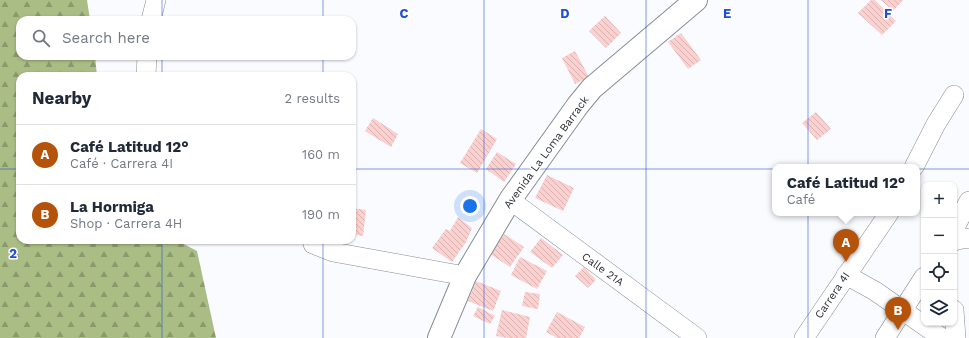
<!DOCTYPE html>
<html lang="en">
<head>
<meta charset="utf-8">
<style>
	body { margin:0; font-family:"Work Sans",sans-serif; background:#f2f2f3; color:#1f2937 }
	.controls { position:absolute; right:12px; bottom:12px; display:grid; overflow:hidden; border-radius:8px; box-shadow:0 1px 3px #0004 }
	.controls button { width:36px; height:36px; display:grid; place-items:center; padding:0; border:0; border-bottom:1px solid #e0e1e3; background:#fff; color:#1f2937; font:20px sans-serif }
	.you { position:absolute; left:470px; top:206px; width:14px; height:14px; margin:-10px; border:3px solid #fff; border-radius:50%; background:#1a73e8; box-shadow:0 0 0 6px #1a73e833 }
	.badge { display:grid; place-items:center; width:26px; height:26px; border-radius:50%; background:#b45309; color:#fff; font-size:13px; font-weight:700 }
	.pin { position:absolute; translate:-50% -33px; filter:drop-shadow(0 1px 2px #0008) }
	.pin::after { content:''; position:absolute; top:21px; width:14px; height:12px; background:inherit; clip-path:polygon(0 0,100% 0,50% 100%) }
	.popup { position:absolute; left:772px; top:164px; width:148px; height:52px; box-sizing:border-box; display:grid; place-content:center; border-radius:8px; background:#fff; filter:drop-shadow(0 1px 3px #0005); font-size:13px; white-space:nowrap; color:#747a83 }
	.popup b { font-size:15px; color:#1f2937 }
	.popup::after { content:''; position:absolute; left:50%; top:100%; margin-left:-8px; border:8px solid transparent; border-top-color:#fff }
	.list { margin:0; padding:0; list-style:none }
	h2 { display:flex; justify-content:space-between; align-items:center; height:52px; margin:0; padding:0 16px; font-size:17px }
	h2 small { font-size:13px; font-weight:400; color:#747a83 }
	.list li { display:grid; grid-template-columns:26px 1fr auto; gap:12px; align-items:center; box-sizing:border-box; height:60px; padding:0 16px; border-top:1px solid #e0e1e3 }
	.list b { display:block; font-size:15px; white-space:nowrap }
	.list p { margin:0; font-size:13px; white-space:nowrap; color:#747a83 }
	.list em { font-size:13px; font-style:normal; color:#747a83 }
	.icon { flex:none; width:22px; height:22px; fill:none; stroke:currentColor; stroke-width:2; stroke-linecap:round; stroke-linejoin:round }
	.map { position:relative; flex:none; width:969px; height:338px; overflow:hidden }
	.search { position:absolute; background:#fff; box-shadow:0 1px 3px #0004; left:16px; top:16px; width:340px; height:44px; display:flex; align-items:center; gap:10px; box-sizing:border-box; padding:0 14px; border-radius:12px; color:#747a83; font-size:15px }
	.panel { position:absolute; background:#fff; box-shadow:0 1px 3px #0004; left:16px; top:72px; width:340px; height:172px; border-radius:12px }
	.map>svg:first-child { display:block }
	.forest { fill:url(#forest-firs) }
	.building { fill:url(#building-back-hatch) }
	.lines { fill:none; stroke-linecap:round; stroke-linejoin:round }
	.minor-casing { stroke:#878d97; stroke-width:20 }
	.major-casing { stroke:#878d97; stroke-width:24 }
	.minor { stroke:#fff; stroke-width:19 }
	.major { stroke:#fff; stroke-width:22 }
	.grid { fill:none; stroke:#1d4ed8; stroke-width:1; stroke-opacity:0.55 }
	.labels { text-anchor:middle; stroke-width:3; stroke-linejoin:round; paint-order:stroke }
	.street-label { font-size:11px; fill:#2c2f33; stroke:#fff }
	.grid-label { font-size:13px; text-anchor:middle; font-weight:bold; fill:#1d4ed8; stroke:#fff; stroke-width:3; stroke-linejoin:round; paint-order:stroke }
</style>
</head>
<body>
<div class="map">
<svg width="969" height="338" viewBox="0 0 969 338">
	<defs>
		<pattern id="forest-firs" width="22" height="20" patternUnits="userSpaceOnUse"><rect width="22" height="20" fill="#aabd84"/><path d="M5 1l3.5 6h-7zM16 11l3.5 6h-7z" fill="#8b9a6d"/></pattern>
		<pattern id="building-back-hatch" width="6" height="6" patternUnits="userSpaceOnUse"><rect width="6" height="6" fill="#fbd0ce"/><path d="M-1 5l2 2M0 0l6 6M5-1l2 2" fill="none" stroke="#d7b3b1"/></pattern>
	</defs>
	<rect width="100%" height="100%" fill="#fafbfe"/>
	<path class="forest" d="M0,0H87L90,20H20V56H95L97,76H20V240H176L197,251L216,338H0Z"/>
	<g class="building">
		<path d="M871,0H875L896,21L882,35L858,13Z"/>
		<path d="M881,0H903L893,11Z"/>
		<path d="M605,16L621,33L606,48L589,31Z"/>
		<path d="M681,33L701,60L688,69L668,42Z"/>
		<path d="M575,51L589,77L575,84L562,58Z"/>
		<path d="M816,112L831,129L817,140L802,123Z"/>
		<path d="M373,118L398,134L391,147L365,131Z"/>
		<path d="M481,129L497,139L477,173L460,163Z"/>
		<path d="M497,152L516,164L504,182L486,169Z"/>
		<path d="M547,175L574,188L563,211L535,198Z"/>
		<path d="M352,208L366,210L363,236L352,234Z"/>
		<path d="M458,217L472,228L466,242L452,262L432,248L446,229L450,231Z"/>
		<path d="M504,234L524,247L510,267L490,254Z"/>
		<path d="M541,238L563,255L552,268L530,252Z"/>
		<path d="M520,257L547,271L537,289L511,275Z"/>
		<path d="M584,267L596,280L588,288L575,276Z"/>
		<path d="M476,281L501,291L493,311L468,301Z"/>
		<path d="M525,292L540,294L538,309L522,306Z"/>
		<path d="M478,307L495,316L490,324L473,316Z"/>
		<path d="M502,310L530,317L526,338H508L496,336Z"/>
		<path d="M557,312L585,327L579,338H557L546,332Z"/>
	</g>
	<g class="lines">
		<g class="minor-casing">
			<g id="minor">
				<path d="M151,20L156,0"/>
				<path d="M146,76L147,56"/>
				<path d="M914,167L936,124L954,95"/>
				<path d="M510,200L697,338"/>
				<path d="M954,229L969,201"/>
				<path d="M312,240L313,244L333,252L465,276"/>
				<path d="M954,241L965,238L969,239"/>
				<path d="M846,275L875,291L942,338"/>
				<path d="M954,310L956,338"/>
				<path d="M804,338L889,213"/>
				<path d="M885,338L924,277"/>
			</g>
		</g>
		<g class="major-casing">
			<path id="major" d="M439,338L465,276L510,200L578,105L592,88L696,0"/>
		</g>
		<use href="#minor" class="minor"/>
		<use href="#major" class="major"/>
	</g>
	<path class="grid" d="M162,0V20M323,0V20M484,0V338M646,0V338M808,0V338M162,56V76M323,56V76M0,169H20M352,169H969M162,240V338M323,240V338"/>
	<g class="labels">
		<g class="street-label">
			<text transform="translate(546 152) rotate(-54)" y="4">Avenida La Loma Barrack</text>
			<text transform="translate(603 269) rotate(36)" y="4">Calle 21A</text>
			<text transform="translate(832 295) rotate(-56)" y="4">Carrera 4I</text>
		</g>
	</g>
	<g class="grid-label">
		<text x="404" y="18">C</text>
		<text x="565" y="18">D</text>
		<text x="727" y="18">E</text>
		<text x="888" y="18">F</text>
		<text x="13" y="258">2</text>
	</g>
</svg>
<div class="controls">
<button>+</button>
<button>−</button>
<button><svg class="icon" aria-label="locate" viewBox="0 0 24 24"><circle cx="12" cy="12" r="6"/><path d="M12 2v4M12 18v4M2 12h4M18 12h4"/></svg></button>
<button><svg class="icon" aria-label="layers" viewBox="0 0 24 24"><path d="M12 4l9 5-9 5-9-5zM3 14l9 5 9-5"/></svg></button>
</div>
<div class="you"></div>
<div class="pin badge" style="left:846px;top:262px">A</div>
<div class="popup"><b>Café Latitud 12°</b>Café</div>
<div class="pin badge" style="left:898px;top:330px">B</div>
<div class="search"><svg class="icon" aria-label="search" viewBox="0 0 24 24"><circle cx="10" cy="10" r="6"/><path d="M15 15l6 6"/></svg>Search here</div>
<section class="panel">
<h2>Nearby<small>2 results</small></h2>
<ul class="list">
<li><span class="badge">A</span><div><b>Café Latitud 12°</b><p>Café · Carrera 4I</p></div><em>160 m</em></li>
<li><span class="badge">B</span><div><b>La Hormiga</b><p>Shop · Carrera 4H</p></div><em>190 m</em></li>
</ul>
</section>
</div>
</body>
</html>
